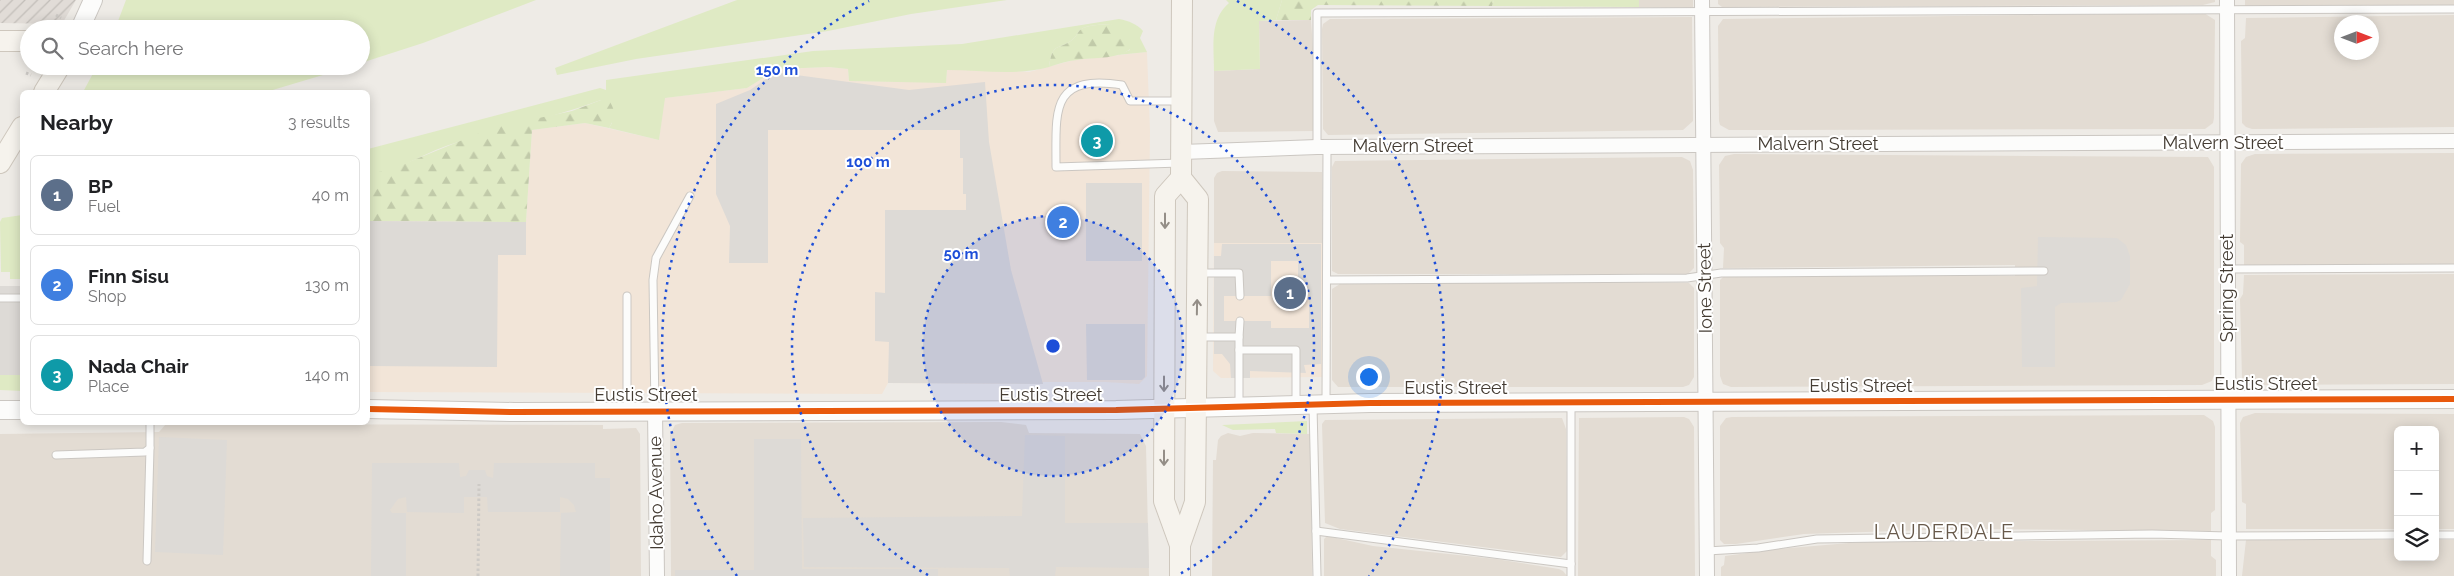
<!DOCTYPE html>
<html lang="en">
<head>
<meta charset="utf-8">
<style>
	body { margin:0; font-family:Raleway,sans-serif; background:#f2f2f2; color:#202124 }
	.controls { position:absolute; right:15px; bottom:15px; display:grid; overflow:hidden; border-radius:8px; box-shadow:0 2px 12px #0003 }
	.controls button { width:45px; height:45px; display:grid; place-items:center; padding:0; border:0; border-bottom:1px solid #e0e0e0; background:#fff; color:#202124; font:25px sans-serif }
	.compass { position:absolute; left:2334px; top:15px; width:45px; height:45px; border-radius:50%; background:#fff; box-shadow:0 2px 12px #0003; rotate:90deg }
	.you { position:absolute; left:1368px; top:376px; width:18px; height:18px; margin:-12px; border:4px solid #fff; border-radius:50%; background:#1a73e8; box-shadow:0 0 0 8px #1a73e833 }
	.badge { display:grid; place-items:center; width:32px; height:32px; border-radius:50%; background:#807972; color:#fff; font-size:16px; font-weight:700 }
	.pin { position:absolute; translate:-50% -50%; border:2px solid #fff; box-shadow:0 1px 5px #0006 }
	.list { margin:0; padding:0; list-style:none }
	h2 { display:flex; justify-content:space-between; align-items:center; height:65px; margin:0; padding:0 20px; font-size:21px }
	h2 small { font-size:16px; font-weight:400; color:#757577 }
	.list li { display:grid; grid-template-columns:32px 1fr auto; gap:15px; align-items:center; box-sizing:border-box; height:80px; margin:0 10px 10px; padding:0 10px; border:1px solid #e0e0e0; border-radius:8px }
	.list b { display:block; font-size:19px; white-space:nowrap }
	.list p { margin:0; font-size:16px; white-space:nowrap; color:#757577 }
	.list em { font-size:16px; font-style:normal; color:#757577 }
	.icon { flex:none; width:28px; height:28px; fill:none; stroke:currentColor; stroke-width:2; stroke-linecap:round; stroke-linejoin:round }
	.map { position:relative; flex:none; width:2454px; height:576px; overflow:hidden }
	.search { position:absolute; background:#fff; box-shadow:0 2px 12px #0003; left:20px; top:20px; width:350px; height:55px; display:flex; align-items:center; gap:12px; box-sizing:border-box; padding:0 18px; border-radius:28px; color:#757577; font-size:19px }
	.panel { position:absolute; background:#fff; box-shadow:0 2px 12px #0003; left:20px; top:90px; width:350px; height:335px; border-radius:8px }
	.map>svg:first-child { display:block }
	.residential { fill:#e3dcd3; fill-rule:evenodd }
	.commercial { fill:#f2e5d8 }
	.industrial { fill:url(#industrial-furrows) }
	.green { fill:#dfeac4 }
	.forest { fill:url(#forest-firs) }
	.parking { fill:#dddad6; fill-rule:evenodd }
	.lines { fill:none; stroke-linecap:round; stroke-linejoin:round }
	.service-casing { stroke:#cbc7c2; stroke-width:9 }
	.minor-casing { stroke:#cbc7c2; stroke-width:16 }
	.tertiary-casing { stroke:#cbc7c2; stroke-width:20 }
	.secondary-casing { stroke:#cec7bd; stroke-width:22 }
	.path { stroke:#cdcac6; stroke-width:3; stroke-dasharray:2.5 2.5; stroke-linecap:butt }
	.service { stroke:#fcfcfb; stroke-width:7 }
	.minor { stroke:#fcfcfb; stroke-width:14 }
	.tertiary { stroke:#fcfcfb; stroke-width:18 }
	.secondary { stroke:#f6f3ed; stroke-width:20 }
	.cycleway-casing { stroke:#fff; stroke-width:9 }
	.cycleway { stroke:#e8590c; stroke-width:6 }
	.oneway { stroke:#948e87 }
	.ring { fill:none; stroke:#1d4ed8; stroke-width:2.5; stroke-dasharray:2.5 5 }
	.labels { text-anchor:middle; stroke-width:4; stroke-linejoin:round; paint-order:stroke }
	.street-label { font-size:18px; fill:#443c33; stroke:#fff }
	.quarter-label { font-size:20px; letter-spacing:1px; fill:#67594a; stroke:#fff }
	.centre { fill:#1d4ed8; stroke:#fff; stroke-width:2.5 }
	.ring-label { font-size:15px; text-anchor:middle; font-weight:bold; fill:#1d4ed8; stroke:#fff; stroke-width:4; stroke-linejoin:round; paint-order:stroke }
</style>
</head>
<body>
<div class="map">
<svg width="2454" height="576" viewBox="0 0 2454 576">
	<defs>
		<pattern id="industrial-furrows" width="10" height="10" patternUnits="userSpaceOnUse" patternTransform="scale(1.25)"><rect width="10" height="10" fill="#e1dcd7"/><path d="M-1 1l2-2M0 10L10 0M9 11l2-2" fill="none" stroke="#c2beb9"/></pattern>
		<pattern id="forest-firs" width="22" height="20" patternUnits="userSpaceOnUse" patternTransform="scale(1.25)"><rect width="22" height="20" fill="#dfeac4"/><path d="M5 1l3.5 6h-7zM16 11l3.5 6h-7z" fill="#c1caa9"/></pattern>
	</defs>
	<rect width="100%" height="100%" fill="#eeebe6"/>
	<g class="residential">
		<rect x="1639" y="0" width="54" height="7"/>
		<path d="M1718,0H2215V2L2203,5L1722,7L1718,4Z"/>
		<path d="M2245,0H2454V5L2245,7Z"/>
		<path d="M2204,13L2215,20L2214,118L2213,123L2205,129L1729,130L1720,125L1719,121L1718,26L1723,19Z"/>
		<path d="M2454,15V127L2252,129L2246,127L2242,123L2241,41L2245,38L2246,18ZM2342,22H2372V52H2342Z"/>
		<path d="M1692,17L1693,121L1683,130L1328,135L1323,129L1322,29L1323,24L1330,19Z"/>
		<path d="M1311,20L1315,79L1314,131L1218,132L1214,121V71L1260,69L1259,21Z"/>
		<path d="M2454,153V264L2244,265V245L2240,242L2241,164L2246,157L2255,154Z"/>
		<path d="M1734,154L2208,157L2214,167V375L2212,381L2202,385L1731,387L1723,384L1720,376V280L1724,276H2015V265L1723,268L1724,248L1720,243L1719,165L1725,156Z"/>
		<path d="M1682,157L1690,161L1693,170L1694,268L1688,274H1338L1332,271V167L1335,161Z"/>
		<path d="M1222,171L1322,172V243H1214V178L1217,173Z"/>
		<path d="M2454,274V384L2249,385L2242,379L2240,299L2243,294L2244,275Z"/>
		<path d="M1343,282L1689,283L1694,288V377L1689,385L1683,387H1338L1332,380V289Z"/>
		<path d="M2255,413L2454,414V529H2435V430H2398V529H2246V504L2242,502L2240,423L2243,417Z"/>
		<path d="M2204,415L2213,421L2215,427V510L2211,513V531L1958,529L1804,534L1736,544H1724L1720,540V426L1726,418L1732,417Z"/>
		<path d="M1684,417L1689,419L1694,427L1695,576H1578L1579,418Z"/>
		<path d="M1562,418L1566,429L1567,551L1561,557L1340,529L1325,523L1322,424L1325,420Z"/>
		<path d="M1001,422L1026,425L1029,433L1140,434L1146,446L1149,576H671L670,435L675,425L682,423Z"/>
		<path d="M166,424L603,425V429L636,428L640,434L641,576H0V434L159,432Z"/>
		<path d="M1228,433L1240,436L1253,433L1311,434L1312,576H1212L1213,460H1216L1218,440L1221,436Z"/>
		<path d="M1327,536L1373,546L1496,559L1559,569L1563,571L1567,576H1324V539Z"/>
		<path d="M2211,540V556L2216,560V576H1721V567L1724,565L1725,556L1777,549L1861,542Z"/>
		<path d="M2246,540H2398V557H2435V540H2454V576H2242Z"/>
	</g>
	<g class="commercial">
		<path d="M1147,52L1150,131L1147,376L1139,384L1105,382H1043V384L888,383L882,394L368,392V221L526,222L532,130L585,123L659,140L664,98L747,88L778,69L829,67L848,69L849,81L946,82L947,70L986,69L1029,72L1074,60Z"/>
		<path d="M1214,243H1322V377L1221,378L1213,371Z"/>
	</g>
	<path class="industrial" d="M0,0H76L62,24L0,23Z"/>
	<g class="green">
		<path d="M126,0H536L423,43L361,63V29H115Z"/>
		<path d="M737,0H1007L911,14L828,31L636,59L557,75L555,68Z"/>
		<path d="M1226,0H1282L1276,20L1259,21L1260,69L1214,71C1214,47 1209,20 1229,3Z"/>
		<path d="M1494,0H1639V7L1492,6Z"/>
		<path d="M1119,19C1129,21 1137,24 1143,31L1140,38L1147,52L1117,55L1130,50L1111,24C1101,25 1088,24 1080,30C1077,33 1076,37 1073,39C1058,52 1053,40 1049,67C1017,76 981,70 947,70L946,83L849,81L848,69L829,67L778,69L747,88L665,98L659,140L609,128L612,123L601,100C550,119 497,128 446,146C423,154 392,174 368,175V149L600,88L606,90V80L813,51L962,44Z"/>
		<path d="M97,66H353L266,92H83Z"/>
		<path d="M22,215V279H10V272H1L0,222L2,218Z"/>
		<path d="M0,375H22V391L0,390Z"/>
		<path d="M1307,421V434L1276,433L1275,429L1233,430L1222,425Z"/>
	</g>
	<g class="forest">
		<path d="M1282,0H1494L1492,6L1318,5L1311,10V20H1276Z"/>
		<path d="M1111,24C1121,28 1133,35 1133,46C1122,60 1094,57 1077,60C1067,61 1058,64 1049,67C1053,40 1058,52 1073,39C1076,37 1077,33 1080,30C1088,24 1102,25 1111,24Z"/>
		<path d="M601,100L610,102C616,112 615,118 609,128L585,123L532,130L526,222L368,221V175L399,166L492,128L572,111Z"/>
	</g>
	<g class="parking">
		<path d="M781,73L909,90L985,82L989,142L1011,270L1043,384L888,383L889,342L875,341V292L885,293V210H966V194H963V158H960V130H768V263H729L730,226L716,194V104L750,90L766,79Z"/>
		<rect x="1086" y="183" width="56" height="78"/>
		<path d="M368,221L526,222V255H498L497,367L368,366Z"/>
		<path d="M2038,237L2117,238L2126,245L2130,256V284L2121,300L2116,302L2061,303L2055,307V367H2022L2021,288L2037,286Z"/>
		<path d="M1222,244H1321V364L1304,365L1306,373L1250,371V378H1231L1230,364L1222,354H1214V256H1221ZM1271,261H1298V290L1309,291V328H1271V321H1224V296H1271Z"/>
		<rect x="0" y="286" width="22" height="89"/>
		<path d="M1086,324H1145V377L1142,380H1087Z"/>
		<path d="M1025,435L1065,436V523H1148L1149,568L1056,567L1055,576H1010L1009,568L804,567L803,518L1022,516Z"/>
		<path d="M159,437L227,440L223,555L155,552Z"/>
		<path d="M754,439H801L802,569H938V576H675V570H754Z"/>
		<path d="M372,463H459L460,477L466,476L469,470H485L487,476L493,478L494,463H595V478H610V576H560L561,513L576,512L574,505L568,499L560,497V512H488L487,497H464V513L407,512L406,497L398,499L390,510L392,513H406V576H371Z"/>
	</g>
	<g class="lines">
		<g class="service-casing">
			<g id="service">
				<path d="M1179,101H1130L1122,85C1050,74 1056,110 1056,167L1180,163"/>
				<path d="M1317,147V13L2454,9"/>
				<path d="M2227,269L2454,268"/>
				<path d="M1198,273H1239L1240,296"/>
				<path d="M1327,280L1687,278L1721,273L2044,271"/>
				<path d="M627,296V410"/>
				<path d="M0,298H22"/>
				<path d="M1197,337H1239V350"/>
				<path d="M1239,337L1240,321"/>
				<path d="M1326,404L1327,147"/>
				<path d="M1571,404V576"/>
				<path d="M1239,406V350H1296V406"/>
				<path d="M1313,406L1317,576"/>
				<path d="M655,410L653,280L656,258L690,196"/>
				<path d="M56,455L145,452L150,448V422"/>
				<path d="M1316,531L1571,564"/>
				<path d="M2435,535H2454"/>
				<path d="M1707,551L1758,548L1817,539L2152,534L2228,536L2398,535"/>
				<path d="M147,561L150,448"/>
			</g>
		</g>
		<g class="minor-casing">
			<g id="minor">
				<path d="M1702,0L1707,576"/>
				<path d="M2227,0L2229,576"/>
				<path d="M1182,152L1317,147L2454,141"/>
				<path d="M655,410L657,576"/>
			</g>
		</g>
		<g class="tertiary-casing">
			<g id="tertiary">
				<path d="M80,29L93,0"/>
				<path d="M368,409L514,412L1116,410L1370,403L2454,399"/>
				<path d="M0,410H22"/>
			</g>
		</g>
		<g class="secondary-casing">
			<g id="secondary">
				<path d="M0,41H29"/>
				<path d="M44,92L60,66"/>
				<path d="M0,163L22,127"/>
				<path d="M1180,545L1195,502L1198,199L1181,178L1182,0"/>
				<path d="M1180,576V545L1164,501L1165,196L1181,178"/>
			</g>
		</g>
		<g class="path">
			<path d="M56,15L61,18"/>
			<path d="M26,73L31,75"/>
			<path d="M478,576L479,484"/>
		</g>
		<use href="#service" class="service"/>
		<use href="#minor" class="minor"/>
		<use href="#tertiary" class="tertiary"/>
		<use href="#secondary" class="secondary"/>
		<g class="cycleway-casing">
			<path id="cycleway" d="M368,409L514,412L1116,410L1370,403L2454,399"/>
		</g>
		<use href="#cycleway" class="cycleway"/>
	</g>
	<defs><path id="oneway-shaft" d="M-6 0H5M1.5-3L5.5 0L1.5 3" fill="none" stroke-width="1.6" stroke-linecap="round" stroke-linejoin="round" transform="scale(1.25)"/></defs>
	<g class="oneway">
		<use href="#oneway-shaft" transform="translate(1165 221) rotate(90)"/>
		<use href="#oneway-shaft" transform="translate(1197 307) rotate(-89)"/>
		<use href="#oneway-shaft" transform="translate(1164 384) rotate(90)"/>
		<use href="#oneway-shaft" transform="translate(1164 458) rotate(90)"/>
	</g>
	<circle cx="1053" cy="346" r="130" fill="#1d4ed8" fill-opacity=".12"/>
	<g class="ring">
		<circle cx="1053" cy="346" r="130"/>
		<path d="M928 575A261 261 0 1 1 1178 575"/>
		<path d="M737 576A391 391 0 0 1 869 1M1237 1A391 391 0 0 1 1369 576"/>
	</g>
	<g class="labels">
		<g class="street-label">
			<text x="2223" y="149">Malvern Street</text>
			<text x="1818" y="150">Malvern Street</text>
			<text x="1413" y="152">Malvern Street</text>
			<text transform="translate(1705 288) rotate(-91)" y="6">Ione Street</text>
			<text transform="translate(2227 288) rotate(-90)" y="6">Spring Street</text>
			<text x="2266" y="390">Eustis Street</text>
			<text x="1861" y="392">Eustis Street</text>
			<text x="1456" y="394">Eustis Street</text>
			<text x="646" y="401">Eustis Street</text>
			<text x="1051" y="401">Eustis Street</text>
			<text transform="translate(656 493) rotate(-91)" y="6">Idaho Avenue</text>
		</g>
		<g class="quarter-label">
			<text x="1944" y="539">LAUDERDALE</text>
		</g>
	</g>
	<circle cx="1053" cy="346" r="8" class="centre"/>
	<g class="ring-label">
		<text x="777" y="75">150 m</text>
		<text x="868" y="167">100 m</text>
		<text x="961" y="259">50 m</text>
	</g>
</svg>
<div class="controls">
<button>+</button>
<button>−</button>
<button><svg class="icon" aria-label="layers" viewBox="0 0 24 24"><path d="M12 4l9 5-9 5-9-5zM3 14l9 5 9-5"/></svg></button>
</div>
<svg class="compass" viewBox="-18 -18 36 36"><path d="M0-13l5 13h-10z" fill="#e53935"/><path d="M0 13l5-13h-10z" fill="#757577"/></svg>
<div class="you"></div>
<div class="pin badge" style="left:1290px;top:293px;background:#5c6f8a">1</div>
<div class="pin badge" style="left:1063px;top:222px;background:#3f7fe0">2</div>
<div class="pin badge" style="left:1097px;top:141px;background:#0f9aa8">3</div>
<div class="search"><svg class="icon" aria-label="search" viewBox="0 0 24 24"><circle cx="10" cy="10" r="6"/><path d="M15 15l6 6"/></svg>Search here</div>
<section class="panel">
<h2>Nearby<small>3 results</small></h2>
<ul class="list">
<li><span class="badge" style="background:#5c6f8a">1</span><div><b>BP</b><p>Fuel</p></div><em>40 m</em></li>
<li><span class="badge" style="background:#3f7fe0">2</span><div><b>Finn Sisu</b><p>Shop</p></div><em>130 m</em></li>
<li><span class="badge" style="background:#0f9aa8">3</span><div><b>Nada Chair</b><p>Place</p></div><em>140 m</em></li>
</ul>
</section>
</div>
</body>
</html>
